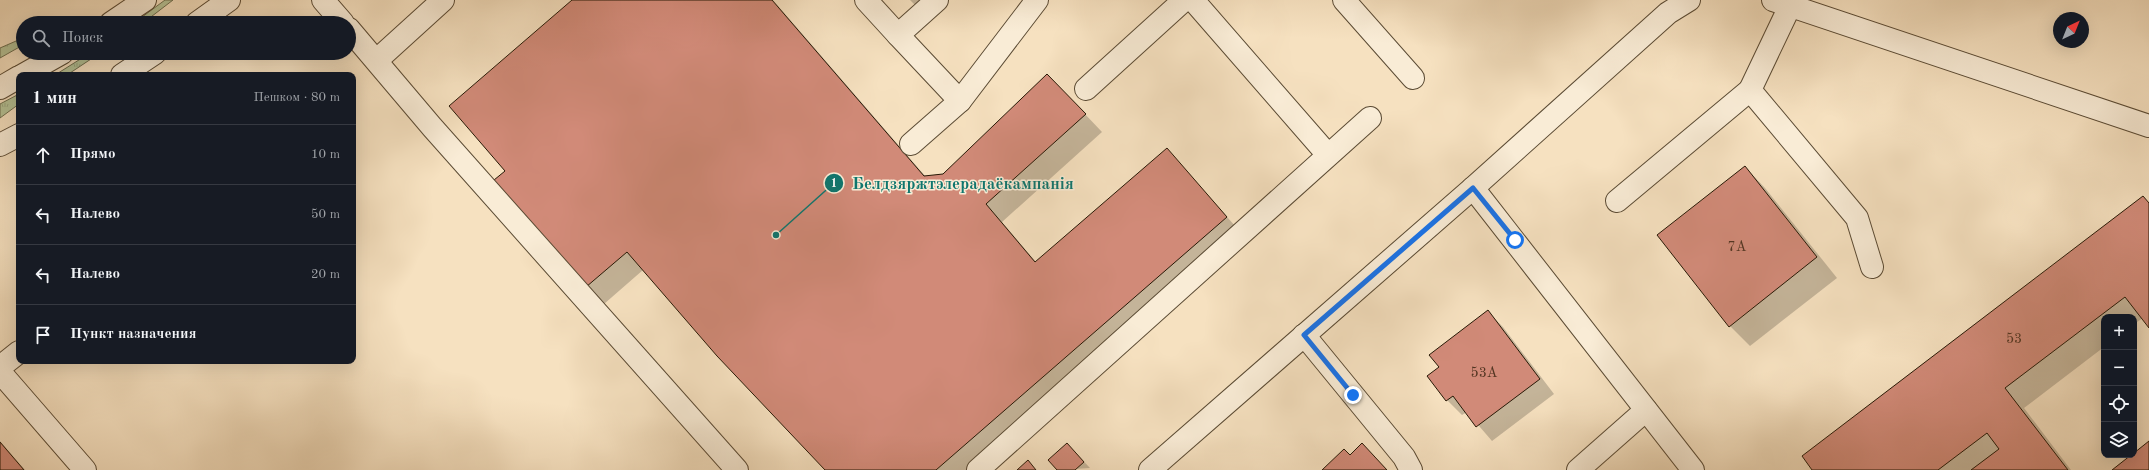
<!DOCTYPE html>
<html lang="ru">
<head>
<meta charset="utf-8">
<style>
	body { margin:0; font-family:"Old Standard TT",serif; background:#242831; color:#f1f3f6 }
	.controls { position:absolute; right:12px; bottom:12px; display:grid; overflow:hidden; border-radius:8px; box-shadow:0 4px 16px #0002 }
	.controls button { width:36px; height:36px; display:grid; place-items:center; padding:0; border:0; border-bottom:1px solid #363941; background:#171b24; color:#f1f3f6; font:20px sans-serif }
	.compass { position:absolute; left:2053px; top:12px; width:36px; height:36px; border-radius:50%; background:#171b24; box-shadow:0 4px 16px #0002; rotate:43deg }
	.stop { position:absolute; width:12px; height:12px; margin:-9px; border:3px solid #1a73e8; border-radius:50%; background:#fff }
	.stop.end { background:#1a73e8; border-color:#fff; box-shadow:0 1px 4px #0008 }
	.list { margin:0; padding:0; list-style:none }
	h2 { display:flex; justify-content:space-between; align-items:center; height:52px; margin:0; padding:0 16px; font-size:17px }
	h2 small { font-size:13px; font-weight:400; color:#9ea1a6 }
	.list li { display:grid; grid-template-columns:26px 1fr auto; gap:12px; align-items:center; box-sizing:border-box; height:60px; padding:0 16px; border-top:1px solid #363941 }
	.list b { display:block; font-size:15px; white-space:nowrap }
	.list em { font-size:13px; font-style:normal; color:#9ea1a6 }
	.icon { flex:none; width:22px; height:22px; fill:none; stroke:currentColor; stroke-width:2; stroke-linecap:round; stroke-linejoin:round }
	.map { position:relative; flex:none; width:2149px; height:470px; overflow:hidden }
	.search { position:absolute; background:#171b24; box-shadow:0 4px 16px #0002; left:16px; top:16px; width:340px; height:44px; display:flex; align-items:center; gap:10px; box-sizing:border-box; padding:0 14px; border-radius:22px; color:#9ea1a6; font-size:15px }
	.panel { position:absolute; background:#171b24; box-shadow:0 4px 16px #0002; left:16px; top:72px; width:340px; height:292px; border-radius:8px }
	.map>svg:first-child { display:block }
	.grass { fill:url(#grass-tufts); stroke:#6e6e4f }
	.shadow { fill:#0003 }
	.building { fill:#d18a78; stroke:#271906 }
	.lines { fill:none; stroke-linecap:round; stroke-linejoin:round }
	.minor-casing { stroke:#5b4b34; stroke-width:24 }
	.minor { stroke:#f9ecd6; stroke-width:22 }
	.route { stroke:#1a73e8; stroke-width:5 }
	.labels { text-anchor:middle; stroke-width:3; stroke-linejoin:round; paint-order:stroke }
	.number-label { font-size:14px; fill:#523522 }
	.leader { fill:none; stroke:#0f766e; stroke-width:1.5 }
	.callout-dot { fill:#0f766e; stroke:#f9ecd6; stroke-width:1.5 }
	.mark-label { font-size:12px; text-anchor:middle; font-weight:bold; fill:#fff }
	.callout-label { font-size:17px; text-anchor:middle; font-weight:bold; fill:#0f766e; stroke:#f9ecd6; stroke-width:3; stroke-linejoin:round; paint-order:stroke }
</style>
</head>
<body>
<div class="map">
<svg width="2149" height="470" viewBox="0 0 2149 470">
	<defs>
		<pattern id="grass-tufts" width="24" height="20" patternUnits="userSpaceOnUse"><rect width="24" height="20" fill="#b6c498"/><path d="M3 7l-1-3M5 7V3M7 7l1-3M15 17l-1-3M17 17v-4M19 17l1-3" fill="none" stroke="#9ca882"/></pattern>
	</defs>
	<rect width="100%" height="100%" fill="#f6e1c0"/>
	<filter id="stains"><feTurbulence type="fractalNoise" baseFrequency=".005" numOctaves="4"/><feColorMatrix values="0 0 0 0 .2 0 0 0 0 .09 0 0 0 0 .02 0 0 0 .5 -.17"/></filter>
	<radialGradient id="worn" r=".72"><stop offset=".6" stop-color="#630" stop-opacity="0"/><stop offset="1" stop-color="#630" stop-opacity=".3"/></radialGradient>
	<g class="grass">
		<path d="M165,0H173L143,23H134Z"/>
		<path d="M23,38V45L0,58V48Z"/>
		<path d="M90,53H100L67,75H55Z"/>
		<path d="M19,94V104L0,118V104Z"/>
	</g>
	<g class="shadow">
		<path d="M573,0H773L926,177L943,175L1065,93L1102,132L1002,222L1036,262L1167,149L1243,235L973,470H826L643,270L604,304L587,287L507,171Z"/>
		<path d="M910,0H930L919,9Z"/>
		<path d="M1745,167L1765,188L1837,278L1750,346L1730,326L1659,236Z"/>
		<path d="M2143,197L2149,203V326L2143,318L2134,324V317H2104V347L2024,408L2071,470H1813Z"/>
		<path d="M1488,312L1503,327L1554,394L1492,441L1467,412L1462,415L1447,400L1429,376L1440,367Z"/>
		<path d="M0,441L25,470H0Z"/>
		<path d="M1073,450L1090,468L1058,470Z"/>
	</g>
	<g class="building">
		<path d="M572,0H772L924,176L943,174L1047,74L1086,114L986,204L1035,262L1167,148L1227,217L936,470H825L717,356L627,252L586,287L494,180L505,171L449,106Z"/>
		<path d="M1745,166L1817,257L1729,327L1657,235Z"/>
		<path d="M2143,196L2149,203V328L2125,297L2005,388L2068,470H1971L1999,449L1987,433L1938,470H1812L1802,456Z"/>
		<path d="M1488,310L1540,379L1476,427L1453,396L1446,401L1427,376L1439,367L1429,355Z"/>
		<path d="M2149,441V470H2112L2131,455H2134V453Z"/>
		<path d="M0,442L24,470H0Z"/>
		<path d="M1067,443L1084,462L1075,470H1057L1048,460Z"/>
		<path d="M1362,443L1387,470H1322L1344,449L1350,455Z"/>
		<path d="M1028,460L1036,470H1017Z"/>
	</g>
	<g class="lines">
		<g class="minor-casing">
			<g id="minor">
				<path d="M323,0L343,23"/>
				<path d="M866,0L898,35L937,0"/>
				<path d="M1193,0L1328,155"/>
				<path d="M1344,0L1413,78"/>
				<path d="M1773,0L2149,126"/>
				<path d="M111,23L145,0"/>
				<path d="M197,23L229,0"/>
				<path d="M349,29L432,127L737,470"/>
				<path d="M898,35L960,101"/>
				<path d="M377,60L443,0"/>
				<path d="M23,75L62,53"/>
				<path d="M122,75L155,53"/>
				<path d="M0,88L19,77"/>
				<path d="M1086,89L1184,0"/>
				<path d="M1750,90L1790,6"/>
				<path d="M911,144L960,101L1037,0"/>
				<path d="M0,145L19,135"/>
				<path d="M1473,188L1693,470"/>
				<path d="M1617,201L1750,90L1857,218L1872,267"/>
				<path d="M1304,335L1404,457L1411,470"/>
				<path d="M0,367L19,352"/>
				<path d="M0,372L85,470"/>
				<path d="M978,470L1370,118"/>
				<path d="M1150,470L1473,188L1668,13L1689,0"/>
				<path d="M1578,470L1646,410"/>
			</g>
		</g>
		<use href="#minor" class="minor"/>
	</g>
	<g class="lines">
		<path class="route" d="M1353,395L1304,335L1473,188L1515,240"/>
	</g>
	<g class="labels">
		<g class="number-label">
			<text x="1737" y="251">7А</text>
			<text x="2014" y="343">53</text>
			<text x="1484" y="377">53А</text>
		</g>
	</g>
	<path class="leader" d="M776 235L834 183"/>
	<g class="callout-dot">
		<circle cx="776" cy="235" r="4"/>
		<circle cx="834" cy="183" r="10"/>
	</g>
	<g class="mark-label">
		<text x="834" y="187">1</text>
	</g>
	<g class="callout-label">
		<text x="963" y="189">Белдзяржтэлерадаёкампанія</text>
	</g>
	<rect width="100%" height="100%" filter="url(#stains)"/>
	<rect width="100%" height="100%" fill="url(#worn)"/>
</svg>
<div class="controls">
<button>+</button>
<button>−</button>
<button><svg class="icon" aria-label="locate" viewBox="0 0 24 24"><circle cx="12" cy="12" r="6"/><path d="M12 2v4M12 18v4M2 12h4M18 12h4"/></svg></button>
<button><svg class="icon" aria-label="layers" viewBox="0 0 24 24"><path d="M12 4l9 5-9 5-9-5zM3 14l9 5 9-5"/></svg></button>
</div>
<svg class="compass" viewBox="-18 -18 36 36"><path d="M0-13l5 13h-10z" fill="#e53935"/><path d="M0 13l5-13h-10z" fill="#9ea1a6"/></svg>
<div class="stop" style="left:1515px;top:240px"></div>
<div class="stop end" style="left:1353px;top:395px"></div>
<div class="search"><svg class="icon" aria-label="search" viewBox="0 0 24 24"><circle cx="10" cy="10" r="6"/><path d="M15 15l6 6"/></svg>Поиск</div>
<section class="panel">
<h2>1 мин<small>Пешком · 80 m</small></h2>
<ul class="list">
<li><svg class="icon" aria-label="ahead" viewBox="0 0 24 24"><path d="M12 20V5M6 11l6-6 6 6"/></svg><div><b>Прямо</b></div><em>10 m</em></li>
<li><svg class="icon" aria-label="left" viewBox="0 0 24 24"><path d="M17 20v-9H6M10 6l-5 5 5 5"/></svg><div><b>Налево</b></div><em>50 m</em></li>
<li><svg class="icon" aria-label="left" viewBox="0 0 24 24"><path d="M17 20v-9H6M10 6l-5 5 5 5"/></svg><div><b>Налево</b></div><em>20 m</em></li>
<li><svg class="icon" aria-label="arrive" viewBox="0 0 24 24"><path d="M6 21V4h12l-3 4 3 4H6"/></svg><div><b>Пункт назначения</b></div></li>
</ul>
</section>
</div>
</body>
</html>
